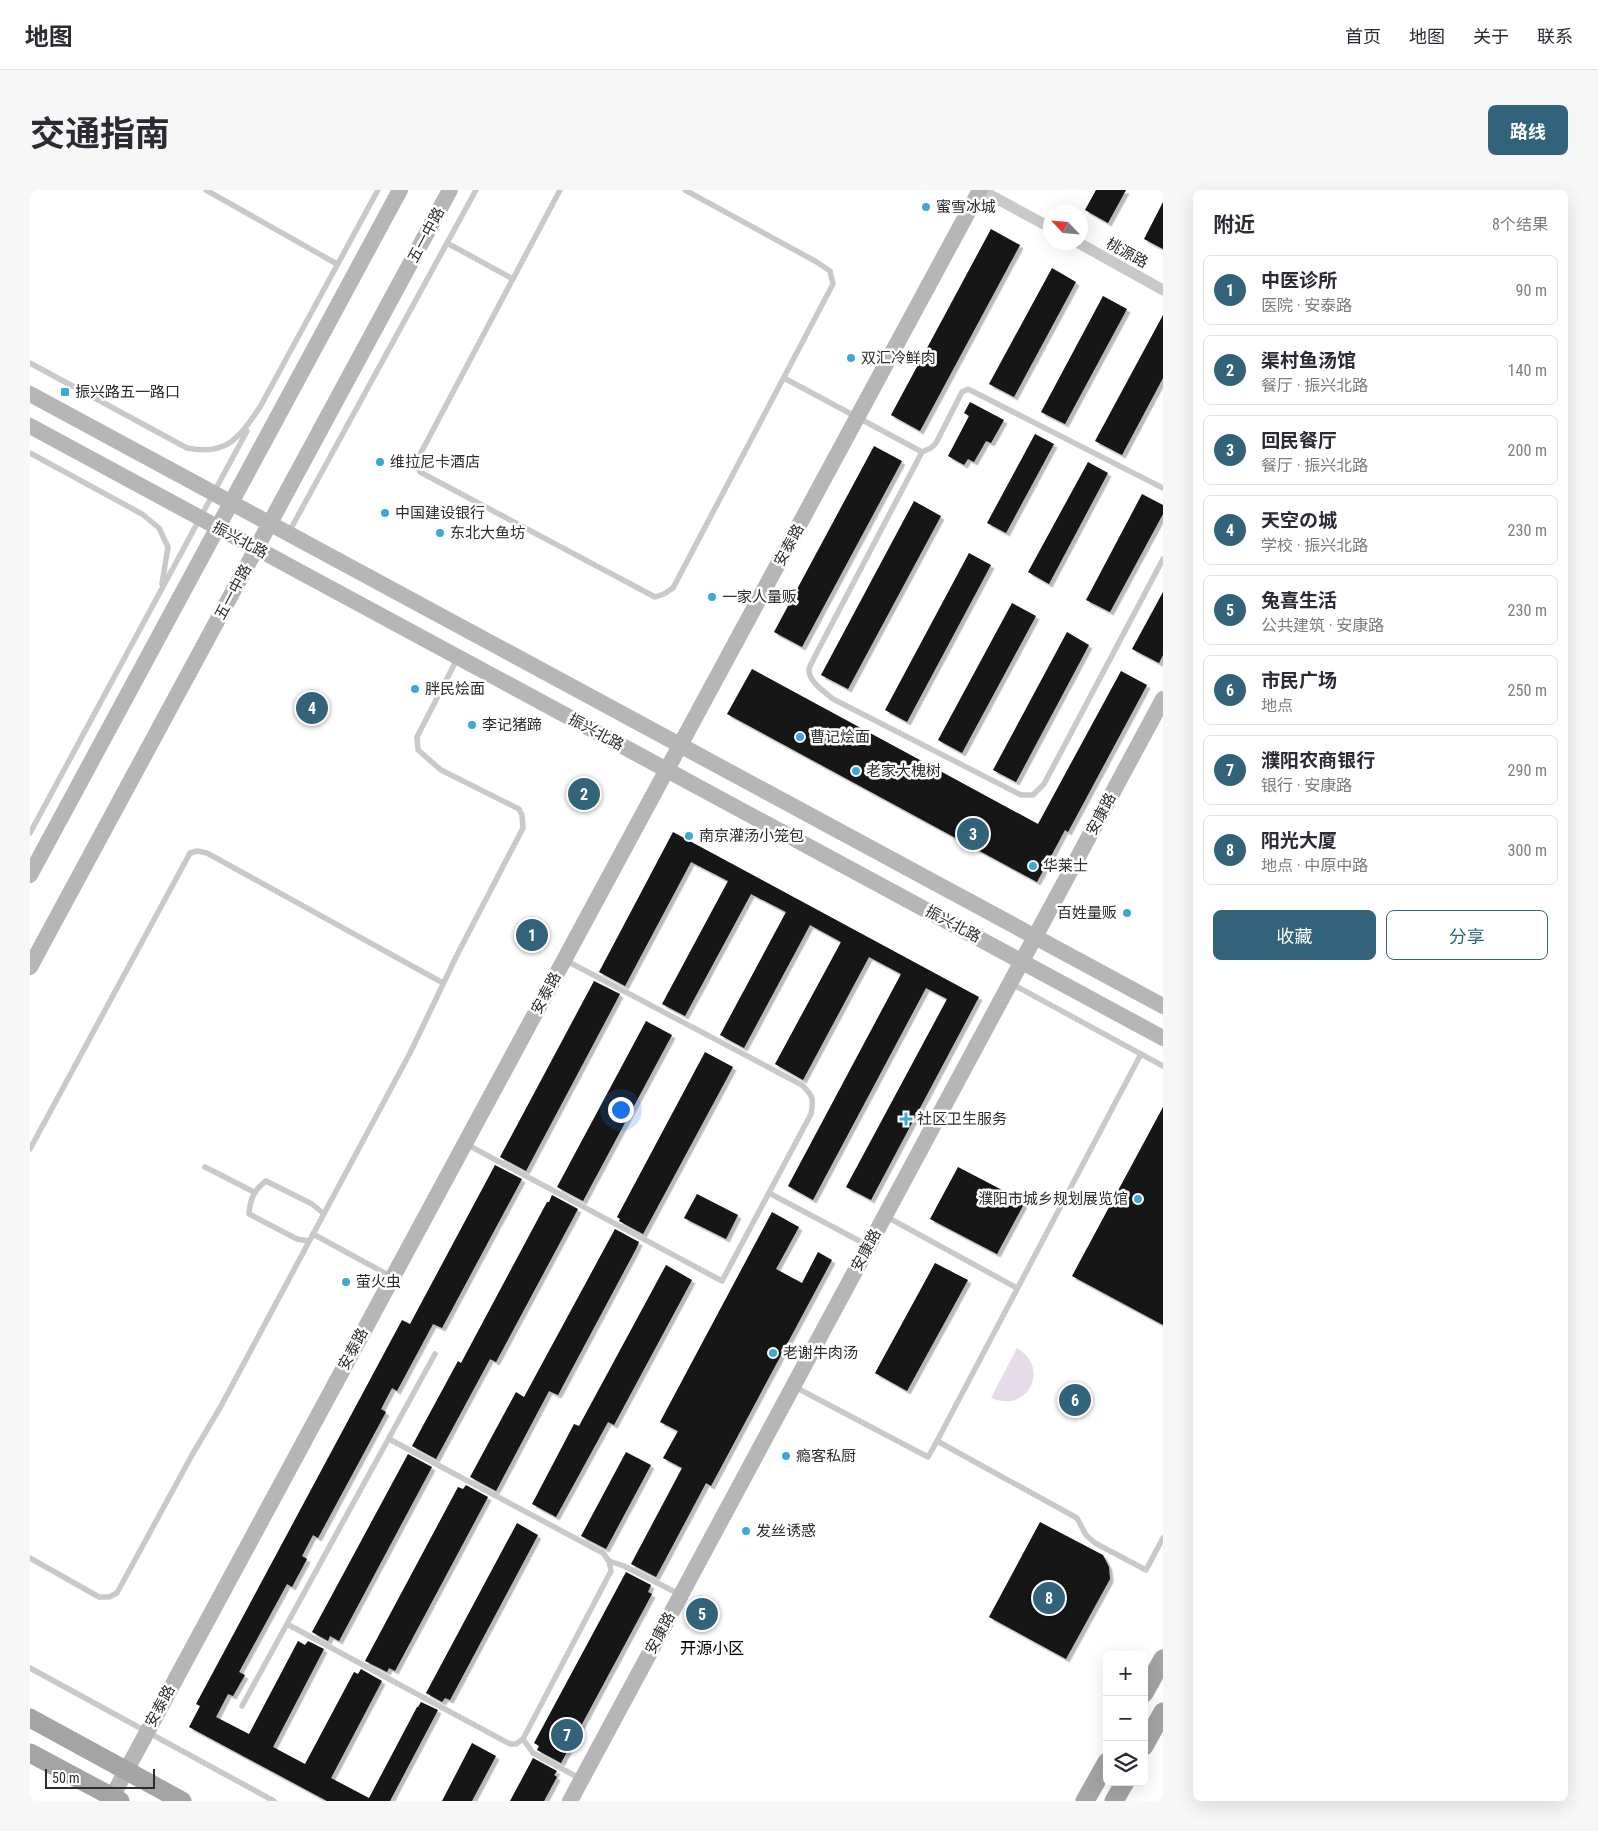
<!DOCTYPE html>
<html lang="zh">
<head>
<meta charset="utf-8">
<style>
	body { margin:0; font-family:"Roboto Condensed","Noto Sans SC","Noto Sans JP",sans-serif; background:#f7f7f7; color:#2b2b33 }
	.controls { position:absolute; right:15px; bottom:15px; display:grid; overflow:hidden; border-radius:8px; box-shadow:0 5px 20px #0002 }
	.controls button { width:45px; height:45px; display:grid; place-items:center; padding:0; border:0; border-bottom:1px solid #e1e1e2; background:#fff; color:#2b2b33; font:25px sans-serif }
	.compass { position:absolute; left:1013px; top:15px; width:45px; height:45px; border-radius:50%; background:#fff; box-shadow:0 5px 20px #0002; rotate:296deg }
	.scale { position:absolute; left:15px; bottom:12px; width:110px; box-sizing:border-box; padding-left:5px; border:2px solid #2c2c2c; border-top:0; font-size:14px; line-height:18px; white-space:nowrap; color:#2c2c2c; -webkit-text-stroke:4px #fff; paint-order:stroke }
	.you { position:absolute; left:590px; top:919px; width:18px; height:18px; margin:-12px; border:4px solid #fff; border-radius:50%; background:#1a73e8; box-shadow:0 0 0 8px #1a73e833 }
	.badge { display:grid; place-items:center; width:32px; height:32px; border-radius:50%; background:#33637b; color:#fff; font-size:16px; font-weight:700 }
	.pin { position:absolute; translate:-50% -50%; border:2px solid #fff; box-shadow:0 1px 5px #0006 }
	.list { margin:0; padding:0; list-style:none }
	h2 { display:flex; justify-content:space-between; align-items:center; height:65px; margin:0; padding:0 20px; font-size:21px }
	h2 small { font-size:16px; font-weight:400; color:#7c7c81 }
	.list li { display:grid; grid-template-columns:32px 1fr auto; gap:15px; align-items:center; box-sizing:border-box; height:70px; margin:0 10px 10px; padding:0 10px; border:1px solid #e1e1e2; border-radius:8px }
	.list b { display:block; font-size:19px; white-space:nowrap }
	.list p { margin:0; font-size:16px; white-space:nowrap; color:#7c7c81 }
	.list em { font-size:16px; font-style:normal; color:#7c7c81 }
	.actions { display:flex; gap:10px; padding:15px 20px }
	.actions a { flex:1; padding:11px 0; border:1px solid #33637b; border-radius:8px; text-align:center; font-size:18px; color:#33637b }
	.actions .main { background:#33637b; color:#fff }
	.icon { flex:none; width:28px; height:28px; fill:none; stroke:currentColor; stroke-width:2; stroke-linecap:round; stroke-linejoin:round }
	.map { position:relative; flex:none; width:1133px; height:1611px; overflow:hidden; border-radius:8px }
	header { display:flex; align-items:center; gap:30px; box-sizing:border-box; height:70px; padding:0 25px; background:#fff; border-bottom:1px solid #e1e1e2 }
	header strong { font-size:24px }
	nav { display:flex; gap:28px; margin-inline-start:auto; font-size:18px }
	.intro { display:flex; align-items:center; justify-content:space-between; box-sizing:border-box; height:120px; padding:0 30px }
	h1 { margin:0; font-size:35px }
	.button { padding:12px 22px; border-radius:8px; background:#33637b; color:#fff; font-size:18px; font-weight:700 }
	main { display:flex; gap:30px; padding:0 30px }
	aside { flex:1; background:#fff; border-radius:8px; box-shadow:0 5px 20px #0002 }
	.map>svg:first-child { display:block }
	.green { fill:#e6dbe9 }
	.building { fill:#131313; filter:url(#shadow) }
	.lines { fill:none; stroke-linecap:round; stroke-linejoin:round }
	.lane { stroke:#c9c9c9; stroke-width:5.5 }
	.street { stroke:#c9c9c9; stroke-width:11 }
	.secondary { stroke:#b6b6b6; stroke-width:16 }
	.primary { stroke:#a4a4a4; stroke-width:19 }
	.poi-dot { fill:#3da8d4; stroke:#fff; stroke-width:2 }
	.labels { text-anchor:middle; stroke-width:5; stroke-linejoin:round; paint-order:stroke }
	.poi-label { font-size:15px; fill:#2c2c2c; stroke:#fff; text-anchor:start }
	.street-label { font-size:15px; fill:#2c2c2c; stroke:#fff }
	.neighbourhood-label { font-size:16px; fill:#000; stroke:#fff }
</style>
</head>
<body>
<header>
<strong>地图</strong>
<nav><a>首页</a><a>地图</a><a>关于</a><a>联系</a></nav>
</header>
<div class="intro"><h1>交通指南</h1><a class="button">路线</a></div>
<main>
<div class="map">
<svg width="1133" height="1611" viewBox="0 0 1133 1611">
	<defs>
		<filter id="shadow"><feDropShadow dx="3.5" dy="3.5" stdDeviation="0" flood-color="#0004"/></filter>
	</defs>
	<rect width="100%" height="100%" fill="#fff"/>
	<path class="green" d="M987,1158C1021,1178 998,1224 961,1208Z"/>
	<g class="building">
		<path d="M1066,0H1096L1078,33L1055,20Z"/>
		<path d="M1133,12V59L1114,49Z"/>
		<path d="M961,39L990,55L890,241L861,225Z"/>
		<path d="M1022,78L1046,92L984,207L959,194Z"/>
		<path d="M1073,106L1097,119L1035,234L1011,222Z"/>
		<path d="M1133,125V188L1092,265L1065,251Z"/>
		<path d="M940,212L974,230L961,253L956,251L944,272L938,269L934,275L918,266L939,226L934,223Z"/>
		<path d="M1005,244L1024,254L976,343L957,333Z"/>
		<path d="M844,256L872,271L772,457L744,442Z"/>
		<path d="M1058,272L1078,283L1019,394L998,382Z"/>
		<path d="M1112,304L1133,315V324L1080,422L1056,410Z"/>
		<path d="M884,311L911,326L818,499L791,485Z"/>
		<path d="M939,363L961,375L877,532L855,520Z"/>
		<path d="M1133,402V465L1129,473L1102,459Z"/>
		<path d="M982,413L1006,426L932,563L908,550Z"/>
		<path d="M1037,442L1059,455L986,592L963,580Z"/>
		<path d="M722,479L1008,634L1091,481L1117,495L1038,642L1035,640L1007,692L697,524Z"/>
		<path d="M643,642L949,807L841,1010L816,997L917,809L896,798L783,1010L758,996L871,784L839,767L773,890L745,874L811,752L780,735L714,858L690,845L756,722L721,704L655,826L632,814L698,691L661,672L595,796L569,782Z"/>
		<path d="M564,791L590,804L496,981L470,967Z"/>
		<path d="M616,831L642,845L553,1011L527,997Z"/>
		<path d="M675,862L703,877L613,1044L589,1031L590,1029L587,1027Z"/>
		<path d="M1133,917V1135L1042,1086Z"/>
		<path d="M465,975L492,989L412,1138L403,1134L367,1201L362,1198L351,1219L356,1222L288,1348L283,1345L272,1366L277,1369L262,1397L257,1394L209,1482L215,1485L203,1506L198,1504L186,1527L219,1544L268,1451L275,1455L278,1451L294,1459L243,1557L275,1574L324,1482L328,1484L331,1479L352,1491L301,1588L339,1608L387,1517H388L391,1512L408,1520L360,1611H297L159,1537L170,1516L166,1514L372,1130L380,1134Z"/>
		<path d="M928,977L995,1012L967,1064L900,1029Z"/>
		<path d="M667,1004L708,1025L696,1049L654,1028Z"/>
		<path d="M522,1005L548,1019L466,1172L460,1169L406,1269L382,1256L428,1171L431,1173L517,1012H519Z"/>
		<path d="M742,1022L769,1037L746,1079L772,1093L788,1062L802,1070L681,1296L676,1293L626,1387L601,1374L652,1278L633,1268L648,1241L630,1232Z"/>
		<path d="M585,1039L609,1052L606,1059L528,1205L519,1201L466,1301L440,1287L486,1202L494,1207Z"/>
		<path d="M905,1073L938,1090L877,1201L845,1183Z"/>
		<path d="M636,1075L662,1090L584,1235L578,1232L526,1327L502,1314L544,1234L549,1236Z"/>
		<path d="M596,1262L621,1275L576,1359L551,1346Z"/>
		<path d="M378,1264L402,1277L309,1451L300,1446L298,1451L282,1442Z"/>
		<path d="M436,1295L458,1307L365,1481L359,1478L357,1482L335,1471L428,1297L433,1299Z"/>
		<path d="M1010,1332L1073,1365L1079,1377L1080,1389L1036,1469L959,1427Z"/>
		<path d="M487,1333L508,1345L420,1510L415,1508L412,1512L396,1503Z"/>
		<path d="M596,1382L621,1395L618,1402L622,1404L531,1573L507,1560L509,1556L504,1553Z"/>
		<path d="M442,1553L466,1566L442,1611H412Z"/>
		<path d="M503,1568L527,1581L524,1585L527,1587L514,1611H480Z"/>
	</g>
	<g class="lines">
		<g class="lane">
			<path d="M176,0L307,74"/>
			<path d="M530,0L386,272L390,282L625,407L634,404L643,398L803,94L800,81L785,71L655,0"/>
			<path d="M417,53L483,89"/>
			<path d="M0,173L157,258C197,266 209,248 230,217L348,0"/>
			<path d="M754,188L892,262"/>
			<path d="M0,263L112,324L129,338L138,357L132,394"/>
			<path d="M1133,298L938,199L932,202L906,253L901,258L892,262L784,468C783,471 779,476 779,480C779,492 795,502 803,509L991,605H1003L1014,594L1133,369"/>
			<path d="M259,342L446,0"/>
			<path d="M0,643L217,241"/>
			<path d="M982,794L1133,876"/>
			<path d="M436,954L692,1091L781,924C784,908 783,906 772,895L535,770"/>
			<path d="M0,959L160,663L167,661L177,663L413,793"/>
			<path d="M175,977L224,1002"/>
			<path d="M739,1003L837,1055"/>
			<path d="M857,1027L987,1098"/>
			<path d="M283,1044L362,1087"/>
			<path d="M279,1051L267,1049L219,1024C220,1009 224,1000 236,991L282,1014L294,1024"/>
			<path d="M765,1197L898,1267L907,1251L1047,1328L1056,1345L1065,1353L1116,1380L1133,1348"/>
			<path d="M907,1251L1111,864"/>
			<path d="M0,1368L69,1407H79L87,1403L162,1265L191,1216L380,863L428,763L493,638L492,625L489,619L411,580L388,560L387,547L427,469"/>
			<path d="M579,1371L594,1376L649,1404"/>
			<path d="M257,1434L480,1554H486L493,1549L581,1381L579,1371L573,1363L359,1249"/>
			<path d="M0,1478L244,1611"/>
			<path d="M212,1516L405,1164"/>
			<path d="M493,1549L503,1563L549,1588"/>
		</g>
		<g class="street">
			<path d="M951,0L1021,38"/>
			<path d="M1047,52L1133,100"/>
		</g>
		<g class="secondary">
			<path d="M0,204L1133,816"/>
			<path d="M0,236L1133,848"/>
			<path d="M0,685L370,0"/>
			<path d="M0,777L420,0"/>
			<path d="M82,1607L950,0"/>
			<path d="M540,1611L1133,509"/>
		</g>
		<g class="primary">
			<path d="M1114,1503L1133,1469"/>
			<path d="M0,1528L152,1611"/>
			<path d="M1114,1556L1133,1522"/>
			<path d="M0,1563L90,1611"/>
			<path d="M1055,1611L1077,1572"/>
			<path d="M1084,1611L1095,1592"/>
		</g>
	</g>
	<g class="poi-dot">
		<circle cx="896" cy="17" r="5"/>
		<circle cx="821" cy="168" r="5"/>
		<rect x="30" y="197" width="10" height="10" rx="2.5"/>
		<circle cx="350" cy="272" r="5"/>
		<circle cx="355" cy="323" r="5"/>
		<circle cx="410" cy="343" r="5"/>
		<circle cx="682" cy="407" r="5"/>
		<circle cx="385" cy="499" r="5"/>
		<circle cx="442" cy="535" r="5"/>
		<circle cx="770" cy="547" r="5"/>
		<circle cx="826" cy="581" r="5"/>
		<circle cx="659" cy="646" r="5"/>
		<circle cx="1003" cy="676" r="5"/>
		<circle cx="1097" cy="723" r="5"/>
		<path d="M873.5 921.5h5v5h5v5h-5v5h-5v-5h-5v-5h5z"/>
		<circle cx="1108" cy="1009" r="5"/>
		<circle cx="316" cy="1092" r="5"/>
		<circle cx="743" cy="1163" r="5"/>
		<circle cx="756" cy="1266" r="5"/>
		<circle cx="716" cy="1341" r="5"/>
	</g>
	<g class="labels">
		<g class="poi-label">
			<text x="906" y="22">蜜雪冰城</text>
			<text x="831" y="173">双汇冷鲜肉</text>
			<text x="45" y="207">振兴路五一路口</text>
			<text x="360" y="277">维拉尼卡酒店</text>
			<text x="365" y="328">中国建设银行</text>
			<text x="420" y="348">东北大鱼坊</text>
			<text x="692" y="412">一家人量贩</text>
			<text x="395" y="504">胖民烩面</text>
			<text x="452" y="540">李记猪蹄</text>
			<text x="780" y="552">曹记烩面</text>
			<text x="836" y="586">老家大槐树</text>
			<text x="669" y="651">南京灌汤小笼包</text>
			<text x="1013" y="681">华莱士</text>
			<text x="1087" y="728" text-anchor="end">百姓量贩</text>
			<text x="887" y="934">社区卫生服务</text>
			<text x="1098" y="1014" text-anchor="end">濮阳市城乡规划展览馆</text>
			<text x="326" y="1097">萤火虫</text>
			<text x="753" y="1168">老谢牛肉汤</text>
			<text x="766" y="1271">瘾客私厨</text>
			<text x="726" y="1346">发丝诱惑</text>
		</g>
		<g class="street-label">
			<text transform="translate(396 45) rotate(-62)" y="5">五一中路</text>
			<text transform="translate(1097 63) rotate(29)" y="5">桃源路</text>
			<text transform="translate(210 350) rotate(28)" y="5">振兴北路</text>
			<text transform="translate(759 355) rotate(-62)" y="5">安泰路</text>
			<text transform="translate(203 402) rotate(-62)" y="5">五一中路</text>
			<text transform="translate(566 542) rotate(28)" y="5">振兴北路</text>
			<text transform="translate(1071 624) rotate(-62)" y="5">安康路</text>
			<text transform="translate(923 734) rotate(28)" y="5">振兴北路</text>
			<text transform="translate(516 803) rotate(-62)" y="5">安泰路</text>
			<text transform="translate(836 1060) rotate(-62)" y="5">安康路</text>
			<text transform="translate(323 1159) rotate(-62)" y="5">安泰路</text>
			<text transform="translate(630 1443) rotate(-62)" y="5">安康路</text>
			<text transform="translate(130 1516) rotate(-62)" y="5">安泰路</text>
		</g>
		<g class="neighbourhood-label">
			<text x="682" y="1464">开源小区</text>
		</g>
	</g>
</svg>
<div class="controls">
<button>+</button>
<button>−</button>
<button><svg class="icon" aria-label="layers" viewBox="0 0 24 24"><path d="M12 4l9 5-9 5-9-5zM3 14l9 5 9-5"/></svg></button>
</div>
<svg class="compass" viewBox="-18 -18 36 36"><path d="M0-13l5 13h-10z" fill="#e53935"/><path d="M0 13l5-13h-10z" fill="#7c7c81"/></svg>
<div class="scale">50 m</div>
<div class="you"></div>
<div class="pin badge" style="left:502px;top:745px">1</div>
<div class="pin badge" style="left:554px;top:604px">2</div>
<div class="pin badge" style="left:943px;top:644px">3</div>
<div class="pin badge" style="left:282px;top:518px">4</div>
<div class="pin badge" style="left:672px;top:1424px">5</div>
<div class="pin badge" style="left:1045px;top:1210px">6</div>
<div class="pin badge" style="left:537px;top:1545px">7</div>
<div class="pin badge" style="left:1019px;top:1408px">8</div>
</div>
<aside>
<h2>附近<small>8个结果</small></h2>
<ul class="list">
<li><span class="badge">1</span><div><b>中医诊所</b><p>医院 · 安泰路</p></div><em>90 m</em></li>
<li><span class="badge">2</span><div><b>渠村鱼汤馆</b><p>餐厅 · 振兴北路</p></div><em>140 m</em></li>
<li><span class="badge">3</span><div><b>回民餐厅</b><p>餐厅 · 振兴北路</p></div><em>200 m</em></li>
<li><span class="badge">4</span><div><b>天空の城</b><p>学校 · 振兴北路</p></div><em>230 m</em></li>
<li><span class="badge">5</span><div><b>兔喜生活</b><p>公共建筑 · 安康路</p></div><em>230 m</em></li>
<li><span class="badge">6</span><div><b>市民广场</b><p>地点</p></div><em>250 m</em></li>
<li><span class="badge">7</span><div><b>濮阳农商银行</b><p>银行 · 安康路</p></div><em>290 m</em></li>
<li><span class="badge">8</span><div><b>阳光大厦</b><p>地点 · 中原中路</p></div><em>300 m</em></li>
</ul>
<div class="actions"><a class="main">收藏</a><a>分享</a></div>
</aside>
</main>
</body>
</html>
